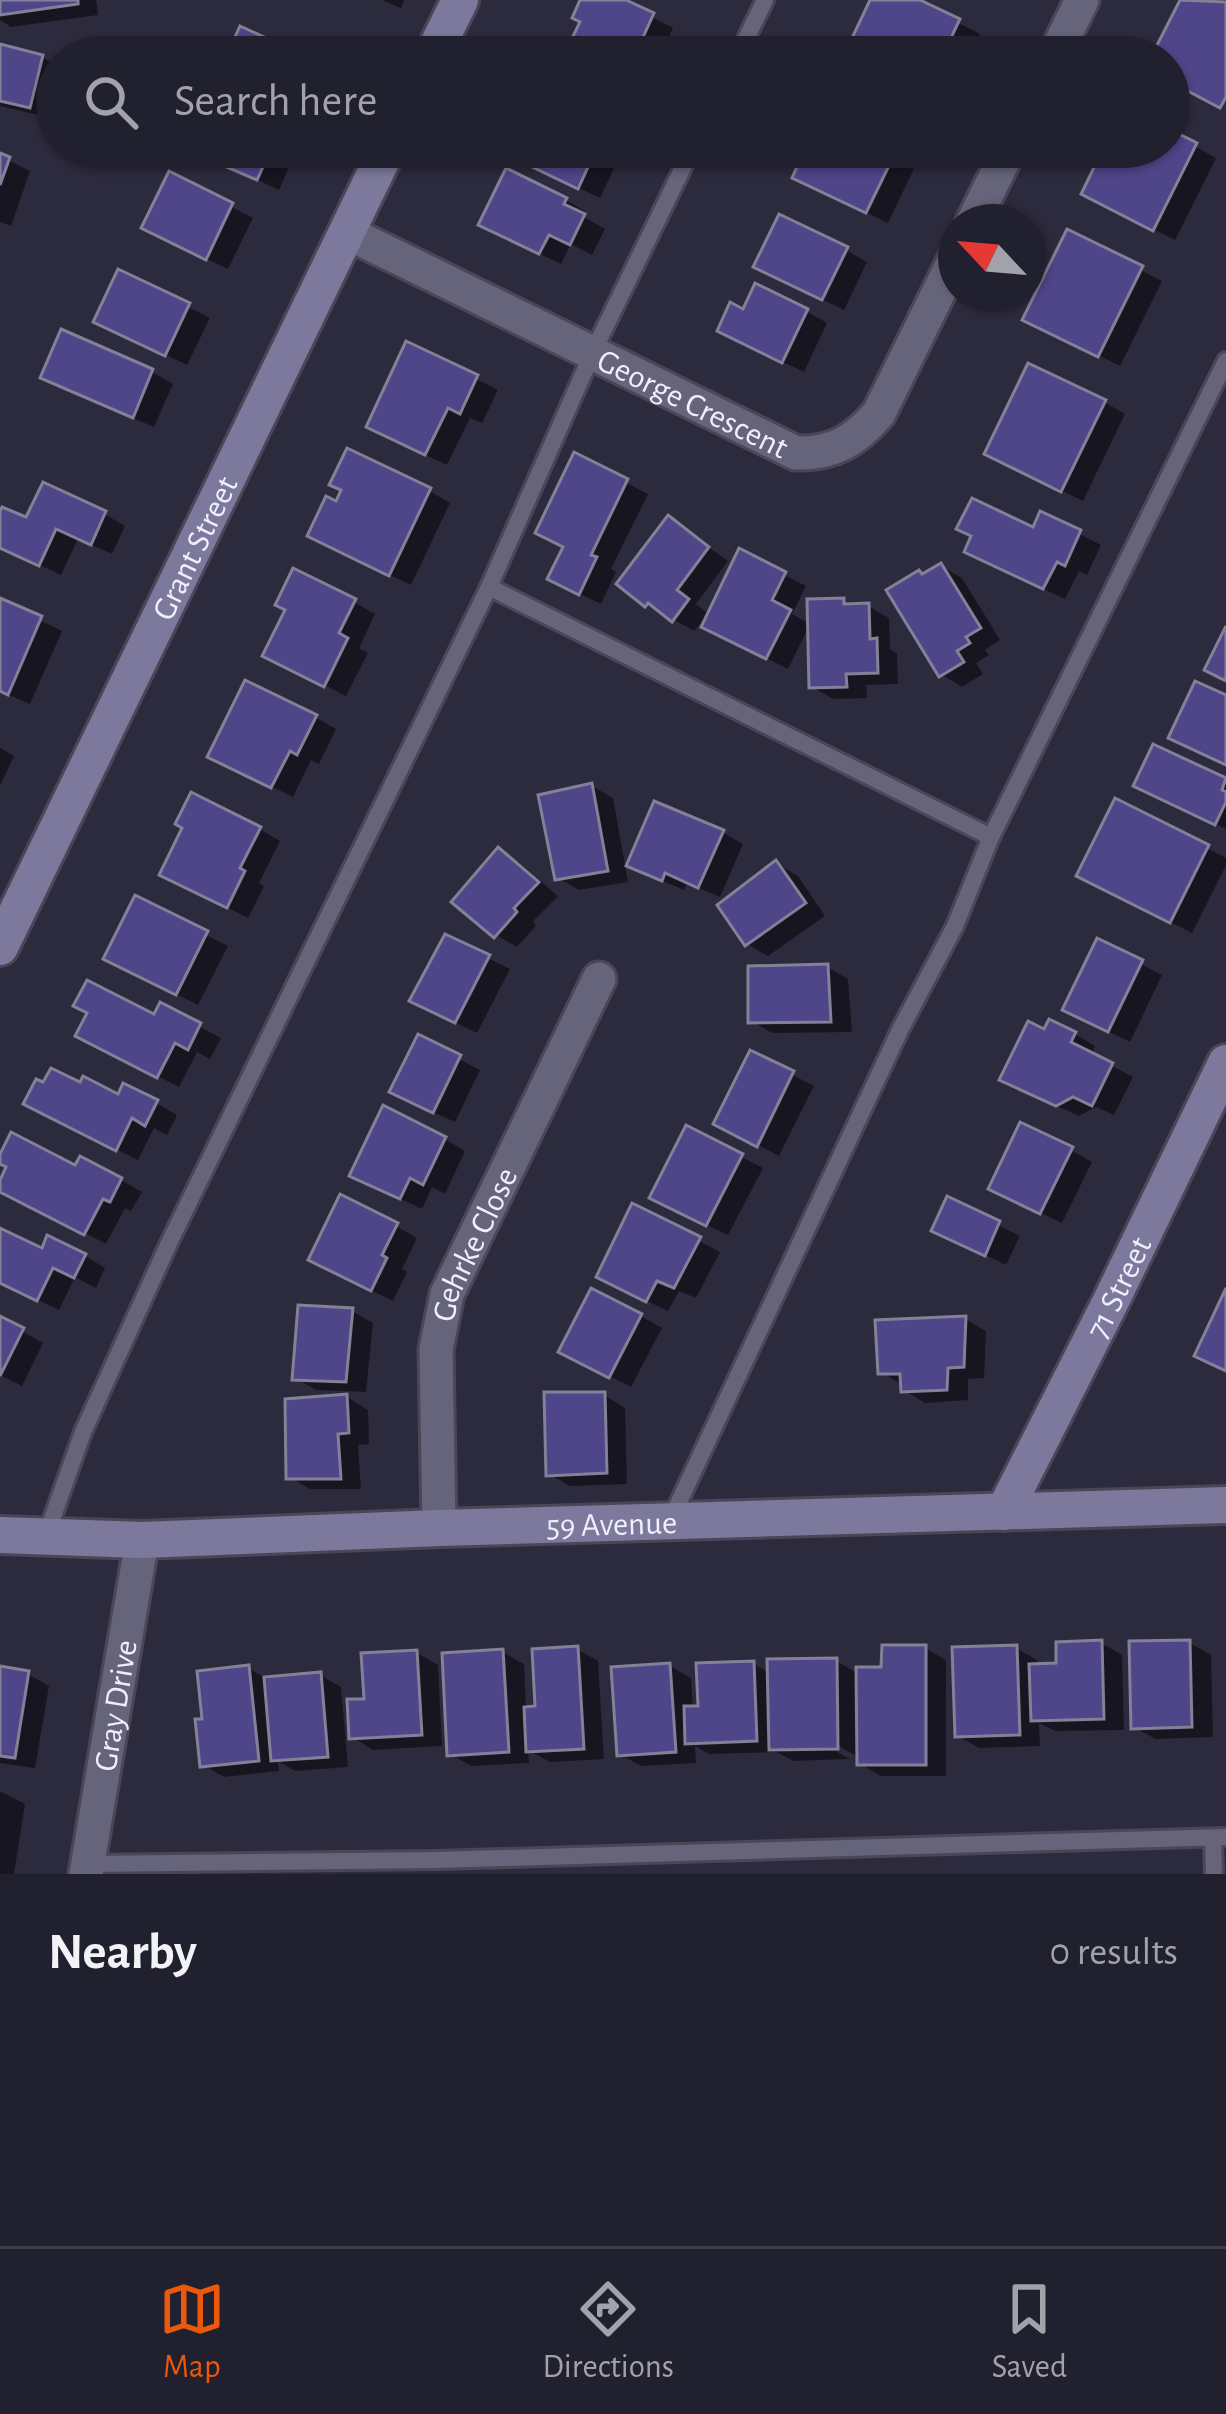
<!DOCTYPE html>
<html lang="en">
<head>
<meta charset="utf-8">
<style>
	body { margin:0; font-family:"Alegreya Sans",sans-serif; background:#2d2d3a; color:#f1f3f6 }
	.compass { position:absolute; left:938px; top:204px; width:108px; height:108px; border-radius:50%; background:#21202e; box-shadow:0 3px 9px #0004; rotate:296deg }
	.list { margin:0; padding:0; list-style:none }
	h2 { display:flex; justify-content:space-between; align-items:center; height:156px; margin:0; padding:0 48px; font-size:51px }
	h2 small { font-size:39px; font-weight:400; color:#a2a3aa }
	.icon { flex:none; width:66px; height:66px; fill:none; stroke:currentColor; stroke-width:2; stroke-linecap:round; stroke-linejoin:round }
	.map { position:relative; flex:none; width:1226px; height:1874px; overflow:hidden }
	.search { position:absolute; background:#21202e; box-shadow:0 3px 9px #0004; left:36px; right:36px; top:36px; height:132px; display:flex; align-items:center; gap:30px; box-sizing:border-box; padding:0 42px; border-radius:66px; color:#a2a3aa; font-size:45px }
	.sheet { height:372px; background:#21202e }
	nav { display:flex; justify-content:space-around; align-items:center; box-sizing:border-box; height:168px; border-top:3px solid #3e3e4a; background:#21202e; font-size:33px; color:#a2a3aa }
	nav a { display:grid; justify-items:center; gap:6px }
	nav .on { color:#ea580c }
	.map>svg:first-child { display:block }
	.shadow { fill:#0007 }
	.building { fill:#4f4589; stroke:#828197; stroke-width:3 }
	.lines { fill:none; stroke-linecap:round; stroke-linejoin:round }
	.lane-casing { stroke:#494757; stroke-width:22 }
	.street-casing { stroke:#494757; stroke-width:39 }
	.secondary-casing { stroke:#494757; stroke-width:42 }
	.lane { stroke:#66647a; stroke-width:16 }
	.street { stroke:#66647a; stroke-width:33 }
	.secondary { stroke:#7c799c; stroke-width:36 }
	.labels { text-anchor:middle; stroke-width:12; stroke-linejoin:round; paint-order:stroke }
	.street-label { font-size:33px; fill:#efeefb; stroke:#222032 }
</style>
</head>
<body>
<div class="map">
<svg width="1226" height="1874" viewBox="0 0 1226 1874">
	<rect width="100%" height="100%" fill="#2c2a3d"/>
	<g class="shadow">
		<path d="M0,0H96L98,15L11,27L0,20Z"/>
		<path d="M382,0H404L401,8Z"/>
		<path d="M584,0H620L673,28L660,57H566L583,21Z"/>
		<path d="M874,0H914L980,34L968,57H846Z"/>
		<path d="M0,47L42,57L57,66V93L51,118L0,106Z"/>
		<path d="M1169,132L1216,158L1175,240L1105,205L1108,147H1169Z"/>
		<path d="M186,147H298L279,190Z"/>
		<path d="M512,147H624L600,198L530,165Z"/>
		<path d="M810,147H901L919,158L888,223L816,188Z"/>
		<path d="M0,156L30,171L11,226L0,222Z"/>
		<path d="M171,175L253,218L228,269L165,239Z"/>
		<path d="M566,200L586,212L584,217L605,229L592,255L571,244L561,264L503,236Z"/>
		<path d="M1069,233L1162,281L1120,366L1047,330Z"/>
		<path d="M846,250L867,262L844,310L777,278Z"/>
		<path d="M120,273L210,318L187,365L118,332Z"/>
		<path d="M806,311L827,323L804,372L741,342L744,313Z"/>
		<path d="M63,333L152,372L173,384L154,427L65,389Z"/>
		<path d="M408,345L498,390L482,423L470,418L447,465L390,438Z"/>
		<path d="M1104,402L1125,414L1083,501L1008,465Z"/>
		<path d="M575,456L648,494L611,569L616,572L601,604L572,590L566,547Z"/>
		<path d="M345,490L429,491L450,503L411,585L331,547L338,505Z"/>
		<path d="M104,514L125,526L112,554L78,539L61,575L0,547V519Z"/>
		<path d="M1042,515L1101,545L1087,575L1079,571L1065,599L988,563L975,536L1034,531Z"/>
		<path d="M669,519L728,561L696,604L710,615L741,553L806,586L792,614L810,624L788,669L700,624L694,631L647,604Z"/>
		<path d="M941,566L962,578L1000,640L985,650L989,655L976,663L983,674L962,687L941,674L925,576Z"/>
		<path d="M0,601L62,631L30,704L0,691Z"/>
		<path d="M843,601L853,606H868L889,618L890,649L897,654L898,684L866,685L867,698L833,699L812,687Z"/>
		<path d="M354,602L375,614L359,648L368,653L346,696L287,666L289,609Z"/>
		<path d="M315,717L336,729L319,764L311,760L293,797L232,767Z"/>
		<path d="M0,748L14,756L0,786Z"/>
		<path d="M1155,748L1226,782V829L1158,797Z"/>
		<path d="M592,786L613,798L628,882L579,890L558,878Z"/>
		<path d="M1117,802L1226,858V865L1192,933L1101,887Z"/>
		<path d="M186,827L260,829L280,841L259,883L264,886L248,918L184,885Z"/>
		<path d="M722,832L743,844L720,897L687,883L684,890L651,876Z"/>
		<path d="M499,851L520,863L558,896L533,921L536,926L517,947L496,935Z"/>
		<path d="M777,864L798,876L825,916L768,956L747,944Z"/>
		<path d="M137,899L228,946L198,1005L128,970Z"/>
		<path d="M446,937L510,969L477,1033L434,1012Z"/>
		<path d="M1098,942L1162,975L1130,1042L1087,1021Z"/>
		<path d="M827,967L848,979L852,1032L772,1033L751,1021Z"/>
		<path d="M161,1006L221,1038L210,1059L197,1052L179,1087L100,1047L155,1018Z"/>
		<path d="M1046,1033L1075,1034L1095,1046L1091,1055L1133,1077L1114,1115L1096,1107L1079,1116L1024,1091Z"/>
		<path d="M419,1038L480,1070L455,1122L413,1103Z"/>
		<path d="M751,1054L814,1086L779,1156L738,1135Z"/>
		<path d="M119,1098L156,1103L177,1115L167,1135L154,1128L138,1160L48,1115Z"/>
		<path d="M687,1129L763,1168L728,1235L674,1209Z"/>
		<path d="M445,1139L465,1151L445,1194L432,1187L422,1209L373,1186Z"/>
		<path d="M1071,1150L1092,1162L1062,1223L1012,1199Z"/>
		<path d="M77,1169L121,1180L142,1192L131,1211L125,1208L106,1244L0,1188Z"/>
		<path d="M949,1200L1020,1236L1006,1265L956,1241Z"/>
		<path d="M634,1207L720,1252L696,1298L679,1291L668,1311L620,1288Z"/>
		<path d="M396,1226L417,1238L402,1269L407,1272L393,1301L332,1271Z"/>
		<path d="M0,1231L43,1252L85,1256L105,1268L96,1288L75,1277L59,1310L0,1281Z"/>
		<path d="M352,1311L373,1323L366,1392L316,1390L295,1378Z"/>
		<path d="M641,1316L662,1328L631,1387L582,1362Z"/>
		<path d="M0,1319L43,1343L22,1386L0,1375Z"/>
		<path d="M965,1319L986,1331L984,1378L968,1379V1400L925,1403L904,1390L903,1385L881,1372Z"/>
		<path d="M604,1395L625,1408L627,1484L570,1486L549,1474Z"/>
		<path d="M347,1397L368,1410L369,1444L358,1445L361,1489H310L289,1477Z"/>
		<path d="M1101,1643L1122,1655L1124,1730L1055,1731L1039,1723L1040,1746L979,1748L958,1736L1016,1648L1037,1660L1038,1667L1060,1666Z"/>
		<path d="M1190,1643L1211,1655L1213,1737L1155,1739L1134,1727Z"/>
		<path d="M925,1648L946,1660V1776H881L860,1764V1758L826,1739L823,1744L850,1759L793,1761L777,1752L709,1754L695,1746L696,1763L641,1766L619,1754L670,1666L691,1678L693,1709H701L753,1664L770,1673L836,1661L859,1674L884,1670Z"/>
		<path d="M577,1649L598,1661L604,1759L550,1762L528,1750L529,1763L471,1766L450,1754L502,1652L524,1664L526,1710L538,1709Z"/>
		<path d="M417,1653L438,1665L442,1746L373,1750L352,1737L367,1701Z"/>
		<path d="M248,1668L267,1679L320,1675L341,1687L348,1767L295,1771L278,1761L279,1771L224,1777L203,1765L206,1721Z"/>
		<path d="M0,1669L28,1674L49,1686L35,1768L0,1763Z"/>
		<path d="M0,1791L25,1804L14,1874H0Z"/>
	</g>
	<g class="building">
		<path d="M0,0H78V4L0,15Z"/>
		<path d="M580,0H626L654,13L640,44L649,48L644,57H563L580,22L572,18Z"/>
		<path d="M870,0H920L960,19L942,57H843Z"/>
		<path d="M1180,0L1226,2V97L1220,108L1169,81V57H1151Z"/>
		<path d="M240,26L308,57H226Z"/>
		<path d="M0,44L43,55L30,108L0,101Z"/>
		<path d="M1169,129L1197,143L1153,231L1081,194L1104,147H1169Z"/>
		<path d="M180,147H272L257,180Z"/>
		<path d="M509,147H597L578,189L505,154Z"/>
		<path d="M806,147H898L866,213L792,178Z"/>
		<path d="M0,153L10,157L0,185Z"/>
		<path d="M506,168L567,198L564,204L585,214L570,245L549,235L539,254L478,225Z"/>
		<path d="M169,171L233,203L206,260L141,228Z"/>
		<path d="M779,214L848,247L822,300L753,267Z"/>
		<path d="M1067,229L1143,266L1098,357L1022,320Z"/>
		<path d="M118,269L190,303L165,356L93,322Z"/>
		<path d="M755,283L808,309L782,363L717,331L730,302L743,309Z"/>
		<path d="M61,329L153,369L133,418L40,378Z"/>
		<path d="M406,341L478,375L460,414L448,408L425,455L366,427Z"/>
		<path d="M1028,363L1106,400L1061,492L984,454Z"/>
		<path d="M347,448L431,488L389,576L307,536L326,496L336,501L341,490L329,485Z"/>
		<path d="M574,452L628,479L591,555L597,557L579,595L547,579L563,547L535,533Z"/>
		<path d="M43,482L106,511L91,545L56,529L39,566L0,548V512L2,507L26,517Z"/>
		<path d="M972,498L1033,527L1040,511L1081,530L1065,566L1057,562L1043,589L964,552L971,536L956,529Z"/>
		<path d="M668,515L709,547L677,590L689,599L672,622L648,603L645,607L616,584Z"/>
		<path d="M739,548L786,572L772,600L791,610L766,659L701,627Z"/>
		<path d="M941,563L981,628L966,637L970,643L957,651L964,662L939,677L886,590L919,570L922,574Z"/>
		<path d="M293,568L356,599L339,633L348,638L324,687L262,656L285,610L275,605Z"/>
		<path d="M0,598L42,616L8,695L0,691Z"/>
		<path d="M844,598V604L869,603L870,639L877,638L878,673L846,674L847,687L809,688L807,599Z"/>
		<path d="M1226,626V681L1204,670Z"/>
		<path d="M245,680L317,715L297,755L290,751L271,788L207,757Z"/>
		<path d="M1195,681L1226,695V765L1168,738Z"/>
		<path d="M1153,744L1226,778L1222,790L1226,792V802L1215,825L1133,786Z"/>
		<path d="M592,783L608,871L555,880L538,795Z"/>
		<path d="M191,792L261,827L240,868L245,871L227,908L159,875L182,828L175,824Z"/>
		<path d="M1115,798L1209,845L1170,923L1076,876Z"/>
		<path d="M654,801L724,830L698,888L665,873L662,881L626,866Z"/>
		<path d="M498,847L539,882L514,908L517,912L494,938L451,902Z"/>
		<path d="M776,860L806,903L745,946L717,905Z"/>
		<path d="M135,895L208,931L176,995L103,959Z"/>
		<path d="M445,934L490,955L455,1023L409,1001Z"/>
		<path d="M1097,938L1143,960L1108,1032L1062,1010Z"/>
		<path d="M828,964L831,1022L748,1023V966Z"/>
		<path d="M87,980L154,1014L160,1002L201,1023L188,1050L175,1043L157,1078L75,1036L87,1013L73,1006Z"/>
		<path d="M1049,1019L1076,1032L1071,1042L1113,1063L1092,1106L1073,1097L1056,1106L999,1080L1028,1021L1044,1029Z"/>
		<path d="M418,1034L461,1055L433,1113L389,1092Z"/>
		<path d="M750,1050L794,1071L757,1147L713,1124Z"/>
		<path d="M51,1068L80,1082L83,1076L118,1094L123,1083L158,1100L145,1126L132,1118L116,1151L23,1104L36,1079L43,1082Z"/>
		<path d="M383,1105L446,1137L423,1185L410,1178L400,1199L349,1176Z"/>
		<path d="M1020,1122L1073,1147L1040,1214L988,1189Z"/>
		<path d="M686,1125L743,1154L706,1226L649,1198Z"/>
		<path d="M11,1132L75,1165L80,1156L122,1178L110,1202L103,1199L84,1235L0,1192V1180L6,1167L0,1164V1154Z"/>
		<path d="M340,1194L398,1223L382,1255L387,1258L371,1291L308,1260Z"/>
		<path d="M947,1196L1000,1221L985,1256L931,1231Z"/>
		<path d="M632,1203L701,1237L674,1288L657,1281L646,1302L596,1277Z"/>
		<path d="M0,1228L42,1248L47,1235L86,1254L74,1278L53,1268L37,1301L0,1283Z"/>
		<path d="M591,1288L642,1314L609,1378L558,1352Z"/>
		<path d="M1226,1288V1371L1194,1356Z"/>
		<path d="M298,1305L353,1308L346,1382L292,1380Z"/>
		<path d="M0,1316L24,1328L0,1376Z"/>
		<path d="M966,1316L964,1367L948,1368L947,1390L901,1392L900,1374H878L875,1320Z"/>
		<path d="M544,1392H605L607,1473L546,1476Z"/>
		<path d="M347,1394L349,1433L338,1434L341,1479H286L285,1399Z"/>
		<path d="M1102,1640L1104,1719L1031,1721L1029,1664L1056,1663V1642Z"/>
		<path d="M1190,1640L1192,1727L1131,1729L1129,1641Z"/>
		<path d="M882,1645H926V1765H857L856,1667H881Z"/>
		<path d="M1017,1645L1020,1735L955,1737L952,1647Z"/>
		<path d="M578,1646L584,1749L526,1752L524,1707L535,1706L532,1649Z"/>
		<path d="M503,1649L509,1752L447,1756L442,1653Z"/>
		<path d="M417,1650L422,1735L349,1739L347,1699H364L361,1653Z"/>
		<path d="M837,1658L838,1749L769,1750L767,1659Z"/>
		<path d="M754,1661L757,1741L685,1744L684,1706H698L696,1663Z"/>
		<path d="M670,1663L676,1752L617,1756L611,1667Z"/>
		<path d="M249,1665L259,1761L200,1767L195,1719H202L197,1671Z"/>
		<path d="M0,1666L29,1671L15,1758L0,1756Z"/>
		<path d="M321,1672L328,1757L271,1761L264,1677Z"/>
	</g>
	<g class="lines">
		<g class="lane-casing">
			<g id="lane">
				<path d="M737,57L765,0"/>
				<path d="M489,587L991,837"/>
				<path d="M670,1521L901,1028L955,926L991,837L1226,361"/>
				<path d="M46,1536L83,1432L169,1243L489,587L593,352L693,147"/>
				<path d="M1213,1838L1214,1874"/>
				<path d="M87,1864L437,1860L1226,1837"/>
			</g>
		</g>
		<g class="street-casing">
			<g id="street">
				<path d="M1054,57L1082,0"/>
				<path d="M973,222L1010,147"/>
				<path id="s1" d="M346,232L796,453C833,454 855,441 879,413L956,257"/>
				<path id="s2" d="M439,1528L436,1349L447,1294L599,979"/>
				<path id="s3" d="M86,1874L142,1540"/>
			</g>
		</g>
		<g class="secondary-casing">
			<g id="secondary">
				<path d="M432,57L460,0"/>
				<path id="s4" d="M0,947L388,147"/>
				<path id="s5" d="M1004,1512L1111,1301L1226,1063"/>
				<path id="s6" d="M0,1535L142,1540L439,1528L1226,1505"/>
			</g>
		</g>
		<use href="#lane" class="lane"/>
		<use href="#street" class="street"/>
		<use href="#secondary" class="secondary"/>
	</g>
	<g class="labels">
		<g class="street-label">
			<text dy="12" stroke="none"><textPath href="#s1" startOffset="387">George Crescent</textPath></text>
			<text dy="12" stroke="none"><textPath href="#s4" startOffset="444">Grant Street</textPath></text>
			<text dy="12" stroke="none"><textPath href="#s2" startOffset="291">Gehrke Close</textPath></text>
			<text dy="12" stroke="none"><textPath href="#s5" startOffset="252">71 Street</textPath></text>
			<text dy="12" stroke="none"><textPath href="#s6" startOffset="612">59 Avenue</textPath></text>
			<text dy="12" stroke="none"><textPath href="#s3" startOffset="171">Gray Drive</textPath></text>
		</g>
	</g>
</svg>
<svg class="compass" viewBox="-18 -18 36 36"><path d="M0-13l5 13h-10z" fill="#e53935"/><path d="M0 13l5-13h-10z" fill="#a2a3aa"/></svg>
<div class="search"><svg class="icon" aria-label="search" viewBox="0 0 24 24"><circle cx="10" cy="10" r="6"/><path d="M15 15l6 6"/></svg>Search here</div>
</div>
<section class="sheet">
<h2>Nearby<small>0 results</small></h2>
<ul class="list">
</ul>
</section>
<nav>
<a class="on"><svg class="icon" aria-label="map" viewBox="0 0 24 24"><path d="M3 6l6-2 6 2 6-2v14l-6 2-6-2-6 2zM9 4v14M15 6v14"/></svg>Map</a>
<a><svg class="icon" aria-label="directions" viewBox="0 0 24 24"><path d="M12 3l9 9-9 9-9-9zM9 14v-3h6M13 9l2 2-2 2"/></svg>Directions</a>
<a><svg class="icon" aria-label="saved" viewBox="0 0 24 24"><path d="M7 4h10v16l-5-4-5 4z"/></svg>Saved</a>
</nav>
</body>
</html>
